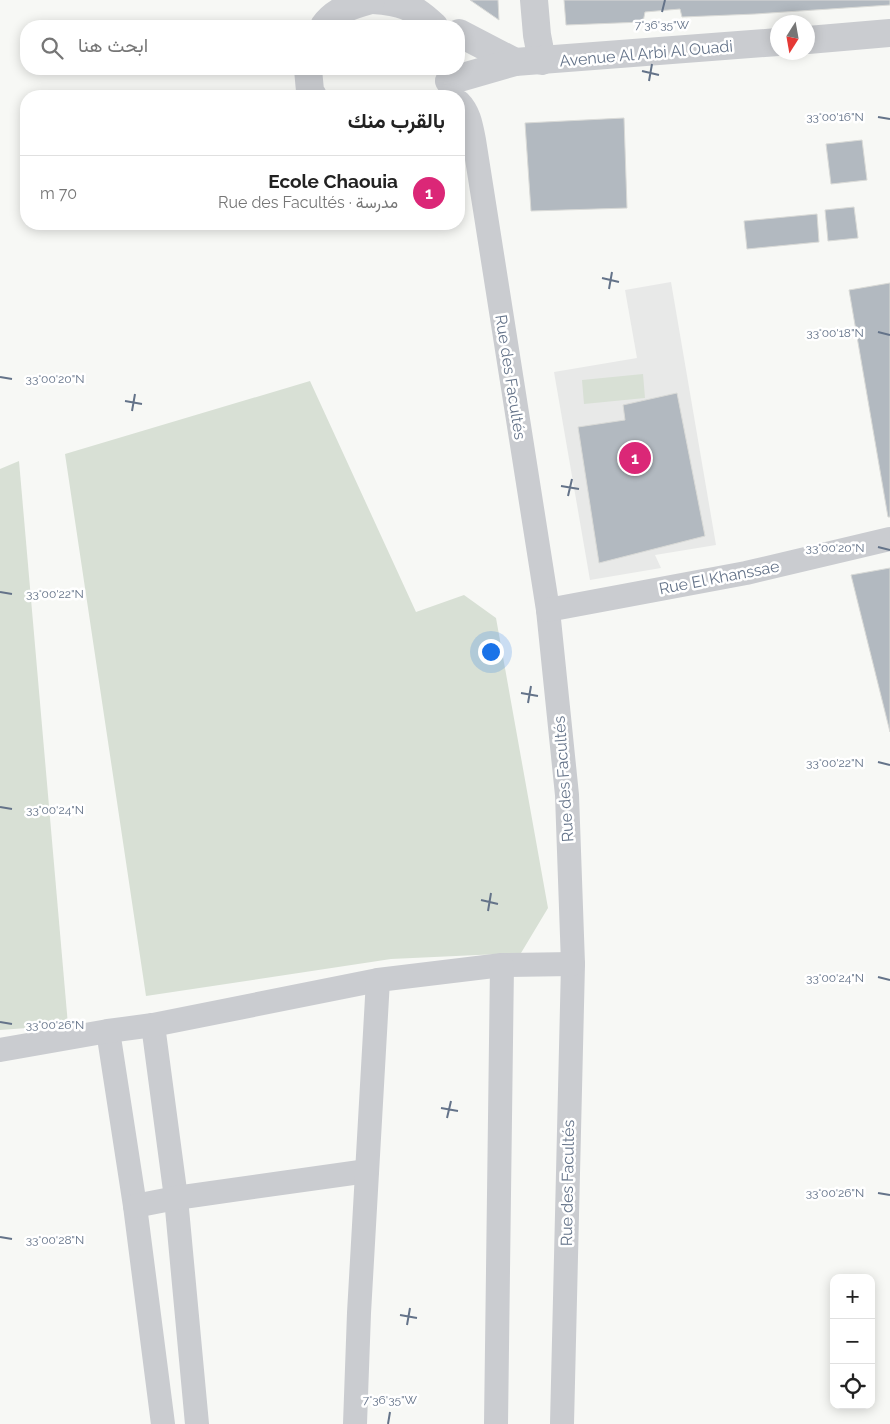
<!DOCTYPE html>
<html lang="ar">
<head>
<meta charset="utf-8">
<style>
	body { margin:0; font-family:Raleway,Vazirmatn,sans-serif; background:#f2f2f2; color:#222; direction:rtl }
	.controls { position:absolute; right:15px; bottom:15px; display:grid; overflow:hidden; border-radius:10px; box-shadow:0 2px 12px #0003 }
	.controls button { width:45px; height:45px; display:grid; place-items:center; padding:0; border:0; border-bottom:1px solid #e0e0e0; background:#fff; color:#222; font:25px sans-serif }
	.compass { position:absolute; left:770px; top:15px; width:45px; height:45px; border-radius:50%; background:#fff; box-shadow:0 2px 12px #0003; rotate:191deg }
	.you { position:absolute; left:490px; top:651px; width:18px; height:18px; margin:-12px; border:4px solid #fff; border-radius:50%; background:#1a73e8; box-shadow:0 0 0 8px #1a73e833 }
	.badge { display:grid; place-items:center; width:32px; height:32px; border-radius:50%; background:#db2777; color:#fff; font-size:16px; font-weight:700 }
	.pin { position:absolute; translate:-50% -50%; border:2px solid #fff; box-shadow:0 1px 5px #0006 }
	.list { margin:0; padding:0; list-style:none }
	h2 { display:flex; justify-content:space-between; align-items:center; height:65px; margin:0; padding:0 20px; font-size:21px }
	h2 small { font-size:16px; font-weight:400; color:#767676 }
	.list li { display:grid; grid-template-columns:32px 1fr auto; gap:15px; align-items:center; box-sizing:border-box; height:75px; padding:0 20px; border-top:1px solid #e0e0e0 }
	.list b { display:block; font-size:19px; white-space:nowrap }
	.list p { margin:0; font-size:16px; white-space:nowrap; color:#767676 }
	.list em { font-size:16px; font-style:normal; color:#767676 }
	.icon { flex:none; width:28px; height:28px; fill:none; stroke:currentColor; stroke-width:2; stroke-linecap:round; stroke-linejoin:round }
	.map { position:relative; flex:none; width:890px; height:1424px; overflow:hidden; direction:ltr }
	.search { position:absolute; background:#fff; box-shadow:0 2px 12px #0003; left:20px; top:20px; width:445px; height:55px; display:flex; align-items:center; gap:12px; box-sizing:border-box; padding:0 18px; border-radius:20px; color:#767676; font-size:19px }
	.panel { position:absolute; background:#fff; box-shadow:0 2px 12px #0003; left:20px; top:90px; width:445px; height:140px; border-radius:20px; direction:rtl }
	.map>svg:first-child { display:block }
	.built { fill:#e8e9e8 }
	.green { fill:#d8e0d5 }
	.building { fill:#b2b9c0; stroke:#d9dad7 }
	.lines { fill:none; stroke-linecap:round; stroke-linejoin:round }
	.minor { stroke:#caccd0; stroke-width:24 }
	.tertiary { stroke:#caccd0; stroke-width:28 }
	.ticks { fill:none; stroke:#647389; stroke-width:2 }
	.labels { text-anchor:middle; stroke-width:5; stroke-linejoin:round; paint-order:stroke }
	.street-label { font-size:16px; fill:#647389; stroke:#fff }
	.ticks-label { font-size:12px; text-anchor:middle; fill:#647389; stroke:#fff; stroke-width:5; stroke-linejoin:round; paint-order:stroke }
</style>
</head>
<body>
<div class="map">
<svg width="890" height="1424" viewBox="0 0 890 1424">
	<rect width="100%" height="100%" fill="#f7f8f5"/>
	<path class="built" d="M671,282L716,545L655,555L661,568L590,580L554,372L637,358L625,290Z"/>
	<g class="green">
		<path d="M643,374L645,398L584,404L582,380Z"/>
		<path d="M310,381L416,612L464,595L496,618L548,908L521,953L391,959L146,996L65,454Z"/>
		<path d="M19,461L68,1025L0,1030V469Z"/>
	</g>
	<g class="building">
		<path d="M470,0H498L499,20Z"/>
		<path d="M564,0H890V5L755,14L682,17L680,9L645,12L643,22L566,25Z"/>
		<path d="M624,118L627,208L531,211L525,123Z"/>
		<path d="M862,140L867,180L831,184L826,144Z"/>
		<path d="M854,207L858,238L828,241L825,210Z"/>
		<path d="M817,214L819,242L747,249L744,221Z"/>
		<path d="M890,283V517H888L849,290Z"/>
		<path d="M677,393L705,536L599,563L578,427L625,420L623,405Z"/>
		<path d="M890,568V732L851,575Z"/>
	</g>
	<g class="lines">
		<g class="minor">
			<path d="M459,102C469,112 471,125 474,140L548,610L567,795L573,964L562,1424"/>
			<path d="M548,610L746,573L890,539"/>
			<path d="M153,1025L176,1198L197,1424"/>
			<path d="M108,1031L135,1206L163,1424"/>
			<path d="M0,1050L108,1031L153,1025L378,980L502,965L573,964"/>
			<path d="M135,1206L176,1198L367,1171"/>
			<path d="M355,1424L359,1313L378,980"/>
			<path d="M496,1424L502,965"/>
		</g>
		<g class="tertiary">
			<path d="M373,0C402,2 413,6 434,26"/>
			<path d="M534,0L537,35L542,61"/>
			<path d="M324,26C335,10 353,5 371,0"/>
			<path d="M459,33L515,62"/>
			<path d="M808,40L890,33"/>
			<path d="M308,69L310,91L313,96"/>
			<path d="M449,81L515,62L778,42"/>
		</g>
	</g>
	<path class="ticks" d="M662,12L665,0M642,71L659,75M649,81L652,64M878,117L890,119M602,278L619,282M609,289L612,272M878,332L890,335M0,377L12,379M125,401L142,404M132,411L135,394M561,486L579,489M568,496L572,479M878,547L890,550M0,592L12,594M521,693L538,696M528,703L531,686M878,762L890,765M0,807L12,809M481,900L498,904M488,911L491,893M878,977L890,980M0,1022L12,1024M441,1108L458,1111M447,1118L451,1101M878,1193L890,1195M0,1237L12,1239M400,1315L417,1318M407,1325L410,1308M388,1424L390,1412"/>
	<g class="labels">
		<g class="street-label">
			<text transform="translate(646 53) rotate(-5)" y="6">Avenue Al Arbi Al Ouadi</text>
			<text transform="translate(511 377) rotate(81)" y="6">Rue des Facultés</text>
			<text transform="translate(719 577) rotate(-11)" y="6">Rue El Khanssae</text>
			<text transform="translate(563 779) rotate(-94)" y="6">Rue des Facultés</text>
			<text transform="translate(567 1183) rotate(-89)" y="6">Rue des Facultés</text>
		</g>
	</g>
	<g class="ticks-label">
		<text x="662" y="29">7°36'35"W</text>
		<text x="835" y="121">33°00'16"N</text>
		<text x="835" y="337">33°00'18"N</text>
		<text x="55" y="383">33°00'20"N</text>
		<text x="835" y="552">33°00'20"N</text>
		<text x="55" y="598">33°00'22"N</text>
		<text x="835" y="767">33°00'22"N</text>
		<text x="55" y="814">33°00'24"N</text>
		<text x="835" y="982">33°00'24"N</text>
		<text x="55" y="1029">33°00'26"N</text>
		<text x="835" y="1197">33°00'26"N</text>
		<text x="55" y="1244">33°00'28"N</text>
		<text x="390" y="1404">7°36'35"W</text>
	</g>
</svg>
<div class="controls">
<button>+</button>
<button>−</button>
<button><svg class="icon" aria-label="locate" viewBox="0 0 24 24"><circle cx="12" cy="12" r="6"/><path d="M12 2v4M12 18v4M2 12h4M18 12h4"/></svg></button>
</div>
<svg class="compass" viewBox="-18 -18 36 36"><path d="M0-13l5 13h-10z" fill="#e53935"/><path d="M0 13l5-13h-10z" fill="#767676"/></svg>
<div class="you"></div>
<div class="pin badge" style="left:635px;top:458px">1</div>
<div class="search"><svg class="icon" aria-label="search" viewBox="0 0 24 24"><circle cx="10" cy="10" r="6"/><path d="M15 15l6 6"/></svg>ابحث هنا</div>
<section class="panel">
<h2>بالقرب منك<small></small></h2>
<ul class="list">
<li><span class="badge">1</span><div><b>Ecole Chaouia</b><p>مدرسة · Rue des Facultés</p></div><em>70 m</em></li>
</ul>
</section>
</div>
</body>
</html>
